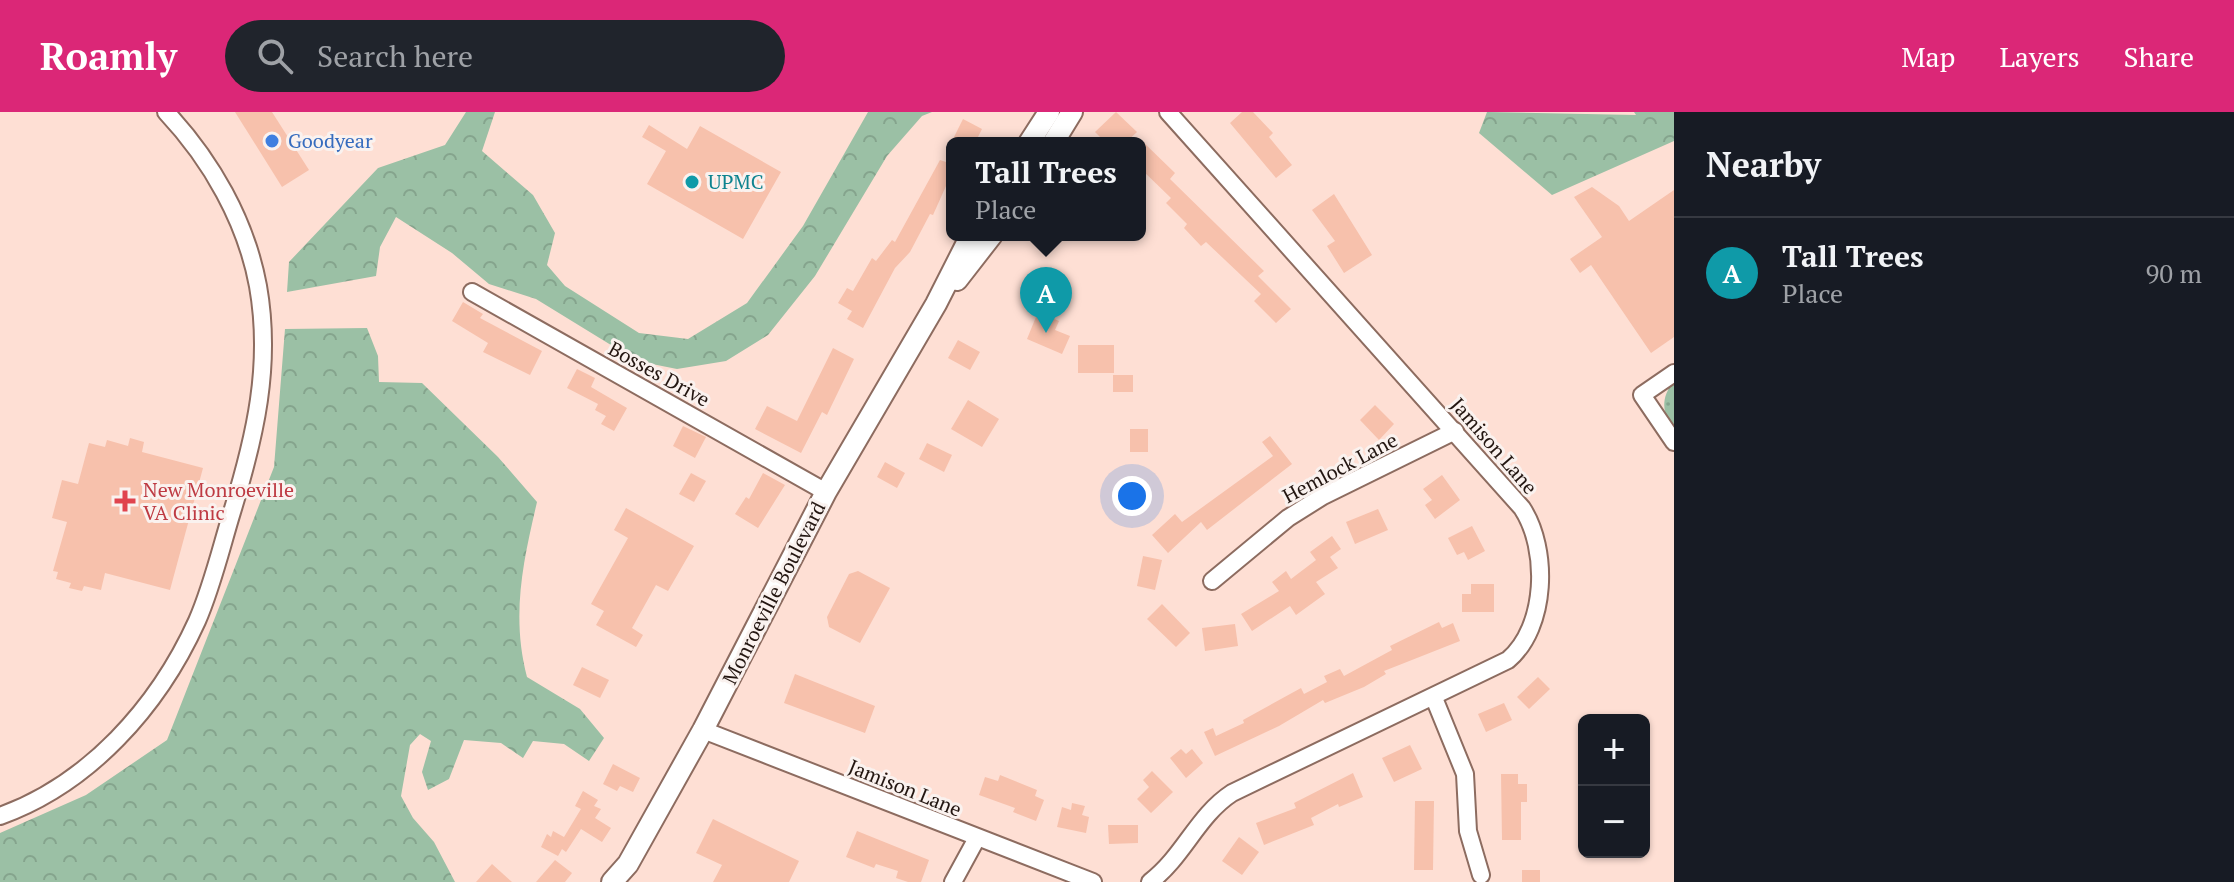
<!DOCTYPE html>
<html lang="en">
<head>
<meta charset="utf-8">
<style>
	body { margin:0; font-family:"PT Serif",serif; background:#20242c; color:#f1f3f6 }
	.controls { position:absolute; right:24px; bottom:24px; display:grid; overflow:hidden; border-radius:12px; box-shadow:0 2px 6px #0004 }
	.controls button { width:72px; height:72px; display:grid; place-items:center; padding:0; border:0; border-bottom:2px solid #363941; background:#171b24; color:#f1f3f6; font:40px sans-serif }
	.you { position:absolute; left:1132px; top:384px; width:28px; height:28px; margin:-20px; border:6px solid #fff; border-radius:50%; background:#1a73e8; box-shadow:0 0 0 12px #1a73e833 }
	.badge { display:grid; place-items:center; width:52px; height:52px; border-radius:50%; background:#db2777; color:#fff; font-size:26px; font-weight:700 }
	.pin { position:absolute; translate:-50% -66px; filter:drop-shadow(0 2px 4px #0008) }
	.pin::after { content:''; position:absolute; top:42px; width:28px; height:24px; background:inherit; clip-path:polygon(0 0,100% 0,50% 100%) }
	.popup { position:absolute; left:946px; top:25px; width:200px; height:104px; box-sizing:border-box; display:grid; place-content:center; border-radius:12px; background:#171b24; filter:drop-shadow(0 2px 6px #0005); font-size:26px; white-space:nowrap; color:#9ea1a6 }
	.popup b { font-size:30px; color:#f1f3f6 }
	.popup::after { content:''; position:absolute; left:50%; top:100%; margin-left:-16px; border:16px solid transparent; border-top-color:#171b24 }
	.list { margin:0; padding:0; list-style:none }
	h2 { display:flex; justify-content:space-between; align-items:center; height:104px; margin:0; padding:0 32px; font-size:34px }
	h2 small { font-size:26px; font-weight:400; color:#9ea1a6 }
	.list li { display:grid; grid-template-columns:52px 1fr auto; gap:24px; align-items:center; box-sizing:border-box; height:112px; padding:0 32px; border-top:2px solid #363941 }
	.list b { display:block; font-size:30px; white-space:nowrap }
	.list p { margin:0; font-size:26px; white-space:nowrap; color:#9ea1a6 }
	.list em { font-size:26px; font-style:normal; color:#9ea1a6 }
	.icon { flex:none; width:44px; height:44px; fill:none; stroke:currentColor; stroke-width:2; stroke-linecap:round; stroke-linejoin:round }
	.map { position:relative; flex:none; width:1674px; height:770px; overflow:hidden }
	header { display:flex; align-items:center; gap:48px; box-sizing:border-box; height:112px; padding:0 40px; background:#db2777; color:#fff }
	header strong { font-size:38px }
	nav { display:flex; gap:44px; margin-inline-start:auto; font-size:28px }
	.search { width:560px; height:72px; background:#20242c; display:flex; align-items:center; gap:20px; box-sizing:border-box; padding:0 28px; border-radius:44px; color:#9ea1a6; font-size:30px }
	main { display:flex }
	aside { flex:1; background:#171b24 }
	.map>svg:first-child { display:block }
	.grass { fill:url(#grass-dots) }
	.forest { fill:url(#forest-crowns) }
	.building { fill:#f7c1ac }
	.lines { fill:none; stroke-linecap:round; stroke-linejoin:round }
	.minor-casing { stroke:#8d6c60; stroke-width:20 }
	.major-casing { stroke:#8d6c60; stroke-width:24 }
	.minor { stroke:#fff; stroke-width:16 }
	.major { stroke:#fff; stroke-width:20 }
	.shop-dot { fill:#3f7fe0; stroke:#faf2ef; stroke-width:3 }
	.culture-dot { fill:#0f9aa8; stroke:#faf2ef; stroke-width:3 }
	.health-dot { fill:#e0444e; stroke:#faf2ef; stroke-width:3 }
	.labels { text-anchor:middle; stroke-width:6; stroke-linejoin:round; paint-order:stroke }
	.shop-label { font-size:20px; fill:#366cbe; stroke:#faf2ef; text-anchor:start }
	.culture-label { font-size:20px; fill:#0d838f; stroke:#faf2ef; text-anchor:start }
	.street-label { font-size:20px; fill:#231611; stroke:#faf2ef }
	.health-label { font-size:20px; fill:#be3a42; stroke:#faf2ef; text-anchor:start }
</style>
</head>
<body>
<header>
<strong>Roamly</strong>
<div class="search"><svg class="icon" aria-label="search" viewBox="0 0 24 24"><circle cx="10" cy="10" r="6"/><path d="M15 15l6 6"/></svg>Search here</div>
<nav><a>Map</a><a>Layers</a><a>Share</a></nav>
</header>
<main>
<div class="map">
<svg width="1674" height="770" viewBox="0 0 1674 770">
	<defs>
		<pattern id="grass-dots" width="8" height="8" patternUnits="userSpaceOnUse" patternTransform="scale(2)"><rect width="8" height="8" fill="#9bc0a5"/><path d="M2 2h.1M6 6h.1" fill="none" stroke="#85a48d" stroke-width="1.8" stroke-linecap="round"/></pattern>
		<pattern id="forest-crowns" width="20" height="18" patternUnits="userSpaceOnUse" patternTransform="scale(2)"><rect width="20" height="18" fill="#9bc0a5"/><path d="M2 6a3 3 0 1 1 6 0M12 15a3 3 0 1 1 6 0" fill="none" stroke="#85a48d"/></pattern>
	</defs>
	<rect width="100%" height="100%" fill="#fedfd4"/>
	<path class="grass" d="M1674,269V318C1662,301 1660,286 1674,269Z"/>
	<g class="forest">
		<path d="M466,0H495L482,39L533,83L555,121L547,153L565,174L639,221L688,227L747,191L803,114L868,0H932L922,4L887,44L815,164L768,223L726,249L677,257L637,249L536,187L489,172L452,141L396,105L380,135L376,164L287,180L289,150L378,56L445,33Z"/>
		<path d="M1487,0L1636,3L1634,0H1674V29L1552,83L1479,21Z"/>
		<path d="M367,216L378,244L379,270L422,271L498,345L537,390C523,450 511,504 527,565L580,597L604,626L589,649L564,632L533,629L523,646L501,631L464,628L449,667L428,678L422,660L431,629L420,622L410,633L401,684L413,706L434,730L455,770H0V721L86,683L167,628L274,355L285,217Z"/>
	</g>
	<g class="building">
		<path d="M235,0H272L309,58L282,75Z"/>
		<path d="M1116,0L1137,20L1125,31H1106L1095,20Z"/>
		<path d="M1242,0H1253L1273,21L1269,25L1292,53L1276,66L1230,11Z"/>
		<path d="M963,7L982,17L975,31H951Z"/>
		<path d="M649,13L687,37L700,14L781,60L743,127L647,72L666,39L642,25Z"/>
		<path d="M1140,27L1175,61L1170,67L1264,159L1258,164L1291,197L1276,211L1254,189L1261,182L1206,130L1201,134L1184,116L1187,112L1166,91L1171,86L1140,56Z"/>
		<path d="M940,48L952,52V77L946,74L933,103L930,102L910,140L895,156L863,216L847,207L852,199L838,191L847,176L853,179L872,146L876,149L892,128L895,130Z"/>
		<path d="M1592,75L1619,94L1629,109L1674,78V225L1651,241L1591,153L1580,161L1570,147L1602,125L1574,85Z"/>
		<path d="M1334,82L1372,143L1344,161L1327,134L1335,129L1312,98Z"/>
		<path d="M463,190L483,202L480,206L542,239L530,263L483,240L488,231L452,209Z"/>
		<path d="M1038,200L1059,209L1055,218L1070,224L1062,242L1027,227Z"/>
		<path d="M958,228L980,240L970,258L948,246Z"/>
		<rect x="1078" y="233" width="36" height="28"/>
		<path d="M833,236L854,247L827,303L822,300L801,341L755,317L767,294L797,309Z"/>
		<path d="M577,257L595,266L591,275L627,296L614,319L601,312L606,304L595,298L598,292L567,276Z"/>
		<rect x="1113" y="263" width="20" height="17"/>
		<path d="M968,288L999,307L982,335L951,317Z"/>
		<path d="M1375,293L1394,312L1379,328L1360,308Z"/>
		<path d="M683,314L706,325L695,346L673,334Z"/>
		<rect x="1130" y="317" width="18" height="23"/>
		<path d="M1270,324L1292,352L1207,418L1201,410L1168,441L1152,423L1175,402L1182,410L1273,344L1262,330Z"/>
		<path d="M130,326L144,330L142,340L203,356L170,478L105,461L101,478L84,474L82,479L69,476L71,471L56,467L58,460L53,459L67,410L52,406L62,368L78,372L89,331L105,335L107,328L128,334Z"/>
		<path d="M927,331L952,343L944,360L919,347Z"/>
		<path d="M885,350L905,361L897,376L877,365Z"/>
		<path d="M691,361L706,369L694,390L679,382Z"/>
		<path d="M763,361L785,373L758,416L735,402L746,385L749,387Z"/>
		<path d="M1442,363L1460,388L1435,407L1425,393L1432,388L1423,377Z"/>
		<path d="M626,396L694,434L668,479L656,473L632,516L643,523L636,535L596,513L604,499L591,492L628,426L614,418Z"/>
		<path d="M1378,397L1388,418L1355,432L1346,410Z"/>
		<path d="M1472,414L1485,439L1468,448L1464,440L1457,443L1448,426Z"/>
		<path d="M1332,424L1341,437L1330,445L1338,456L1316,470L1325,482L1296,503L1290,494L1252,519L1241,502L1279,479L1272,470L1286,459L1291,467L1316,448L1310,440Z"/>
		<path d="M1143,444L1162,448L1155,478L1137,474Z"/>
		<path d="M858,459L890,476L860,531L829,515L827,505L849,462Z"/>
		<path d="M1471,472H1494V500H1462V482H1471Z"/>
		<path d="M1162,492L1190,521L1176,535L1147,507Z"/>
		<path d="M1439,510L1442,516L1453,511L1460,529L1384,559L1386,562L1364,575L1325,591L1323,588L1279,614L1215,644L1204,620L1213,616L1216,624L1244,611L1243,608L1301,576L1304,582L1327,570L1324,564L1340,557L1344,564L1392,538L1390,534Z"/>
		<path d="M1235,512L1238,534L1205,539L1202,516Z"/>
		<path d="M582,555L609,568L600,586L573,573Z"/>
		<path d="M795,562L875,594L865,621L784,591Z"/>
		<path d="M1538,565L1550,577L1529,597L1517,585Z"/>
		<path d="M1504,591L1512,608L1486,620L1478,602Z"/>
		<path d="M1410,633L1422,657L1394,670L1382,646Z"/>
		<path d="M1181,637L1186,642L1192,637L1203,651L1186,666L1170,646Z"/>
		<path d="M613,652L640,666L633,680L620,674L617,679L603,672Z"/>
		<path d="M1152,659L1173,680L1151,701L1137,687L1149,675L1143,668Z"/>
		<path d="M1353,661L1363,685L1339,695L1338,692L1311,706L1314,713L1264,733L1256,711L1296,696L1294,691Z"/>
		<path d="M1501,662H1518V672H1527V690H1521V728H1502Z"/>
		<path d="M1000,663L1037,678L1035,684L1044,688L1036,709L1013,700L1015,696L979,683L985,665L998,669Z"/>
		<path d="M583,679L598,688L594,694L601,697L595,706L611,716L602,730L581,717L566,740L562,737L558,744L541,735L547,722L551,725L553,719L564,725L581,697L575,694Z"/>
		<path d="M1415,689H1434L1433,758H1414Z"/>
		<path d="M1072,691L1085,694L1082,703L1089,705L1086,721L1057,715L1062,695L1071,698Z"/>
		<path d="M713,707L799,749L789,770H713L722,753L696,741Z"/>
		<path d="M1108,713H1138V731L1109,732Z"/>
		<path d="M857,719L929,748L921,770H908L896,766L898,759L876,752L874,756L846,745Z"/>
		<path d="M1239,725L1259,740L1242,763L1222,749Z"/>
		<path d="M555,748L572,761L565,770H536Z"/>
		<path d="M492,752L512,770H476Z"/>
		<rect x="1522" y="758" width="18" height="12"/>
	</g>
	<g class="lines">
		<g class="minor-casing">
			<g id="minor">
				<path d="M472,180L826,380"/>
				<path d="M1674,261L1642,283L1674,330"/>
				<path d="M1212,469L1288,406L1323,384L1455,319"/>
				<path d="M1434,586L1465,662L1468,719L1481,763"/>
				<path d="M703,618L1093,770"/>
				<path d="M0,704C89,672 158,595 197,509C212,475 221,436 232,400C255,325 272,253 258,174C246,109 211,48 166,0"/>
				<path d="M953,770L977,726"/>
				<path d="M1150,770C1184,744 1197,704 1232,681L1508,548C1547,515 1549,437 1522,396L1168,0"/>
			</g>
		</g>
		<g class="major-casing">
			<g id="major">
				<path d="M1029,31L1049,0"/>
				<path d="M1053,31L1072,0"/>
				<path d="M957,168L992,123"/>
				<path d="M612,770L628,752L703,618L826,380L936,192L971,123"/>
			</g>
		</g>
		<use href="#minor" class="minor"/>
		<use href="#major" class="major"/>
	</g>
	<circle class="shop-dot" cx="272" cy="29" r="8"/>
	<circle class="culture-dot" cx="692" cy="70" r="8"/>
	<path class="health-dot" d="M121 377h8v8h8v8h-8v8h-8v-8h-8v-8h8z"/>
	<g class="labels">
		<g class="shop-label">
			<text x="288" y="36">Goodyear</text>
		</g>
		<g class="culture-label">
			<text x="708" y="77">UPMC</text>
		</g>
		<g class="street-label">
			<text transform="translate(659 262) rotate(29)" y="7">Bosses Drive</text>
			<text transform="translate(1494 334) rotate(49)" y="7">Jamison Lane</text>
			<text transform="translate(1340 356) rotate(-28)" y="7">Hemlock Lane</text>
			<text transform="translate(774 481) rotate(-63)" y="7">Monroeville Boulevard</text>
			<text transform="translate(905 676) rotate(22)" y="7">Jamison Lane</text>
		</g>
		<g class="health-label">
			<text x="143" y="385">New Monroeville<tspan x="143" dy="23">VA Clinic</tspan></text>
		</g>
	</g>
</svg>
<div class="controls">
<button>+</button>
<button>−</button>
</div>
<div class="you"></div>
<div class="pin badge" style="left:1046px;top:221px;background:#0f9aa8">A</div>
<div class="popup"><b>Tall Trees</b>Place</div>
</div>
<aside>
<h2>Nearby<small></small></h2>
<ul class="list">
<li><span class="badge" style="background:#0f9aa8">A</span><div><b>Tall Trees</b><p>Place</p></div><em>90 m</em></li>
</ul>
</aside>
</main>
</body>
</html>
